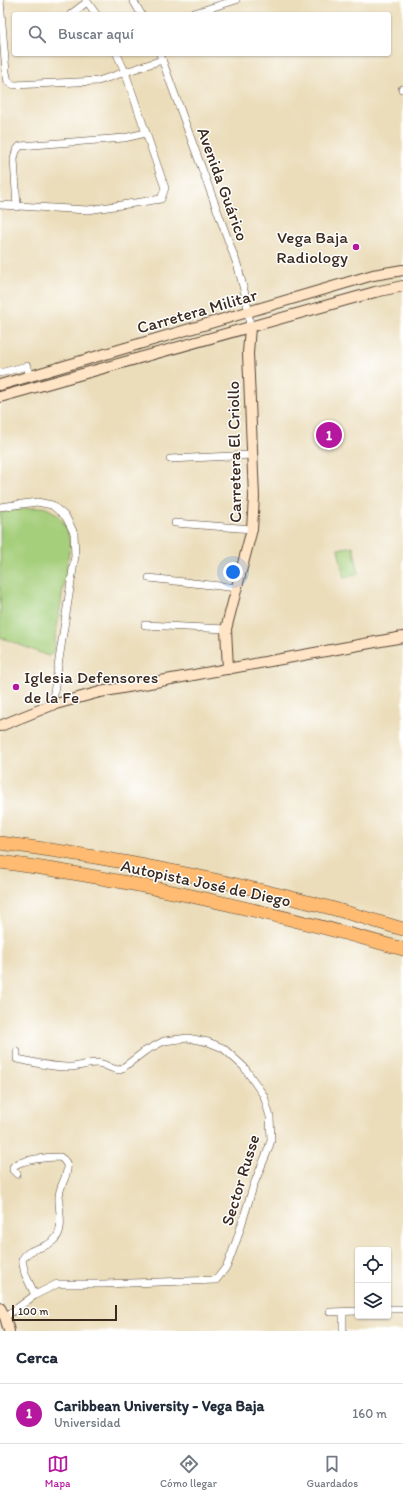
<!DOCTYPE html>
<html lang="es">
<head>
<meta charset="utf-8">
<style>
	body { margin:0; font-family:Itim,sans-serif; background:#f2f2f3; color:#1f2937 }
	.controls { position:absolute; right:12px; bottom:12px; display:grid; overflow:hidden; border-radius:4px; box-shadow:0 1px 3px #0004 }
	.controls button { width:36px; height:36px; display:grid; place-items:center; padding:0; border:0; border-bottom:1px solid #e0e1e3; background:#fff; color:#1f2937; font:20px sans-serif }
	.scale { position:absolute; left:12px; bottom:10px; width:105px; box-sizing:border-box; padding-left:4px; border:2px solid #3b2a1e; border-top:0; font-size:11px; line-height:14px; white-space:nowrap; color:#3b2a1e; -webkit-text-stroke:3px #fff; paint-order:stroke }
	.you { position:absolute; left:233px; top:572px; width:14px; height:14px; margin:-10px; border:3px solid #fff; border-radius:50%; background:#1a73e8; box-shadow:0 0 0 6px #1a73e833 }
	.badge { display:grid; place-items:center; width:26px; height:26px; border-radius:50%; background:#b5179e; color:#fff; font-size:13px; font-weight:700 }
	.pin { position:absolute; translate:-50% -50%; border:2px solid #fff; box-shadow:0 1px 4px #0006 }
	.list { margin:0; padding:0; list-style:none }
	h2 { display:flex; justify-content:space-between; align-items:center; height:52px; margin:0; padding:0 16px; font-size:17px }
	h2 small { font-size:13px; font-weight:400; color:#747a83 }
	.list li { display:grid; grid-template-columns:26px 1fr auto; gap:12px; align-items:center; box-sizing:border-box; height:60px; padding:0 16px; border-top:1px solid #e0e1e3 }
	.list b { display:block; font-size:15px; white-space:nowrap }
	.list p { margin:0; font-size:13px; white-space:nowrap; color:#747a83 }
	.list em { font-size:13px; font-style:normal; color:#747a83 }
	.icon { flex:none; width:22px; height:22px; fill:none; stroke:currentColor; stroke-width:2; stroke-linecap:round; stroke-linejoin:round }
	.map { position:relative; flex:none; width:403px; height:1331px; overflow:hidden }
	.search { position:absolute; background:#fff; box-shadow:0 1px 3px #0004; left:12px; right:12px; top:12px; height:44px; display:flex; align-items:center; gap:10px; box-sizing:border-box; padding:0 14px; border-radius:4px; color:#747a83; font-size:15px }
	.sheet { height:112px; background:#fff }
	nav { display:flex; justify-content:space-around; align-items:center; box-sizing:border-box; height:56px; border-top:1px solid #e0e1e3; background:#fff; font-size:11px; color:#747a83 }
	nav a { display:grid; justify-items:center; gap:2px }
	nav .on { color:#b5179e }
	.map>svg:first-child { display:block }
	.green { fill:#a6cf7b; stroke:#707c4c }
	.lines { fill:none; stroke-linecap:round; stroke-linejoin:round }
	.street-casing { stroke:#554535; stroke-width:8 }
	.secondary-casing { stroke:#554535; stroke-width:12 }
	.highway-casing { stroke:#554535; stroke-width:14 }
	.street { stroke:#fff; stroke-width:7 }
	.secondary { stroke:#ffe4c6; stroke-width:10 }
	.highway { stroke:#ffbb71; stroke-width:13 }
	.poi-dot { fill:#b5179e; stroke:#fff; stroke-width:1.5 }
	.labels { text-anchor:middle; stroke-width:3; stroke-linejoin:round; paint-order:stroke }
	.street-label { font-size:17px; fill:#3b2a1e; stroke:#fff }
	.poi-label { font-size:17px; fill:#3b2a1e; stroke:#fff; text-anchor:end }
</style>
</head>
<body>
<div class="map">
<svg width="403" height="1331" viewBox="0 0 403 1331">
	<rect width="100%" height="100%" fill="#fff"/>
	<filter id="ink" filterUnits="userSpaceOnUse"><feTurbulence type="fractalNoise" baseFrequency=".025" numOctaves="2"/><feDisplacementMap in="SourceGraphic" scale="8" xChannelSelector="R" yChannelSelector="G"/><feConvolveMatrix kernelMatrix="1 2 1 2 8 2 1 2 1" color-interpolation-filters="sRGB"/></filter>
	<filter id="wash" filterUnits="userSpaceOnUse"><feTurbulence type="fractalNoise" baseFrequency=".012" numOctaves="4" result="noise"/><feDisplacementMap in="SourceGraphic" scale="16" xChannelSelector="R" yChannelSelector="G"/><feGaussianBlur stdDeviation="0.9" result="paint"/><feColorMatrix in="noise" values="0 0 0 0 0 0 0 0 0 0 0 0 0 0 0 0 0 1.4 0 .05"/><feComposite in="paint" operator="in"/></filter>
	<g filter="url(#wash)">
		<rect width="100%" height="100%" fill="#ebddba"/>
		<g class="green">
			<path d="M43,507C61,513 69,527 70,546L53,653L48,656L0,637V511Z"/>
			<path d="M353,546L359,574L344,578L338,549Z"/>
		</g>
	</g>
	<g filter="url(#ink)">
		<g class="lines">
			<g class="street-casing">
				<g id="street">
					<path d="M0,0L6,72L8,82L14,85L98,81L162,60"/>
					<path d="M86,0L96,14"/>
					<path d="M133,0L141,14"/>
					<path d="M71,14L87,2"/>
					<path d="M191,14L236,0"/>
					<path d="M160,54L238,267L247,302L250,327"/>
					<path d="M402,89H403"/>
					<path d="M0,205L88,210L161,199L165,188L125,72L117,54"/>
					<path d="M17,207L14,159L16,151L20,146L124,138L146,133"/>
					<path d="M0,373L27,366L30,376"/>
					<path d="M170,459L253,455"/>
					<path d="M0,507L37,502L52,505L66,517L74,533L75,556L52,705"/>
					<path d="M175,523L252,529"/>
					<path d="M149,578L237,588"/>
					<path d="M145,625L226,629"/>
					<path d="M17,1174L13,1170V1167C20,1159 50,1157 60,1157C65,1160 68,1164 67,1170C66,1179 59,1187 59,1197C58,1209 65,1229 55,1239C46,1250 29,1246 22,1260L25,1274L35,1295"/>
					<path d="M388,1309H403"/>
					<path d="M330,1312L358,1311"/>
					<path d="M5,1317L35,1295L57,1284H103L216,1280L227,1266L237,1239L254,1184L268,1150L271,1140L270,1117L264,1096L244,1067L223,1048L208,1042L188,1038L164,1041L145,1051L120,1070C111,1070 105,1063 97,1063C86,1063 77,1068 66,1067C50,1067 33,1062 17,1059V1052"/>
					<path d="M343,1331V1312"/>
				</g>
			</g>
			<g class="secondary-casing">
				<g id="secondary">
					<path d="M0,385L373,275L403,270"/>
					<path d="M0,397L375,292L403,286"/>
					<path d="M228,669L226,629L252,529L254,497L248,353L250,327"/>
					<path d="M0,726L52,705L100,692L403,637"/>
					<path d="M0,1308L5,1317L9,1331"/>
				</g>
			</g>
			<g class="highway-casing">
				<g id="highway">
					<path d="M0,843C110,857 220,879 327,907C353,914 378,922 403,929"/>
					<path d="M0,862C136,880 271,912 403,949"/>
				</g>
			</g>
			<use href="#street" class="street"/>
			<use href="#secondary" class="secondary"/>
			<use href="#highway" class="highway"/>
		</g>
	</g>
	<g class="poi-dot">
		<circle cx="356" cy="247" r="4"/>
		<circle cx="16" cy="687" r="4"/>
	</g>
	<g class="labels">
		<g class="street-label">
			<text transform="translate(223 184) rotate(70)" y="6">Avenida Guárico</text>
			<text transform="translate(197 311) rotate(-16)" y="6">Carretera Militar</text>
			<text transform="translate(234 452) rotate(-91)" y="6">Carretera El Criollo</text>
			<text transform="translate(206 883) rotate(12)" y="6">Autopista José de Diego</text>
			<text transform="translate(240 1180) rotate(-73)" y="6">Sector Russe</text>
		</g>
		<g class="poi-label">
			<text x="348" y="243">Vega Baja<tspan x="348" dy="20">Radiology</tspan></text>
			<text x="24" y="683" text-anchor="start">Iglesia Defensores<tspan x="24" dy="20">de la Fe</tspan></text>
		</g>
	</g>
</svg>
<div class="controls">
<button><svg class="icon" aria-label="locate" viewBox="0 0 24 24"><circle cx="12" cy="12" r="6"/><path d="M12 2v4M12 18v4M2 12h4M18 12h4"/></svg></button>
<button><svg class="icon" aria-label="layers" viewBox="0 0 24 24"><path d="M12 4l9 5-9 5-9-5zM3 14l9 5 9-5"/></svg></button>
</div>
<div class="scale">100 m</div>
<div class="you"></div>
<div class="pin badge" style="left:329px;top:435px">1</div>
<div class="search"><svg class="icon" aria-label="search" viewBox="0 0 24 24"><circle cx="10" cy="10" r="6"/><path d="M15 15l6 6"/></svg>Buscar aquí</div>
</div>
<section class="sheet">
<h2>Cerca<small></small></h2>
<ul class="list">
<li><span class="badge">1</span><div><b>Caribbean University - Vega Baja</b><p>Universidad</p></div><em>160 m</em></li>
</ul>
</section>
<nav>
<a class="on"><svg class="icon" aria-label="map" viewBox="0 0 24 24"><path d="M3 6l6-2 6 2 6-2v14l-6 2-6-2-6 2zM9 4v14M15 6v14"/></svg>Mapa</a>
<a><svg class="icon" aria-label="directions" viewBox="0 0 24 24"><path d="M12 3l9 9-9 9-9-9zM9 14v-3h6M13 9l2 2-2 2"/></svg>Cómo llegar</a>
<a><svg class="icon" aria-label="saved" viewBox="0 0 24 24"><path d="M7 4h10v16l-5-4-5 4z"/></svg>Guardados</a>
</nav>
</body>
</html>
